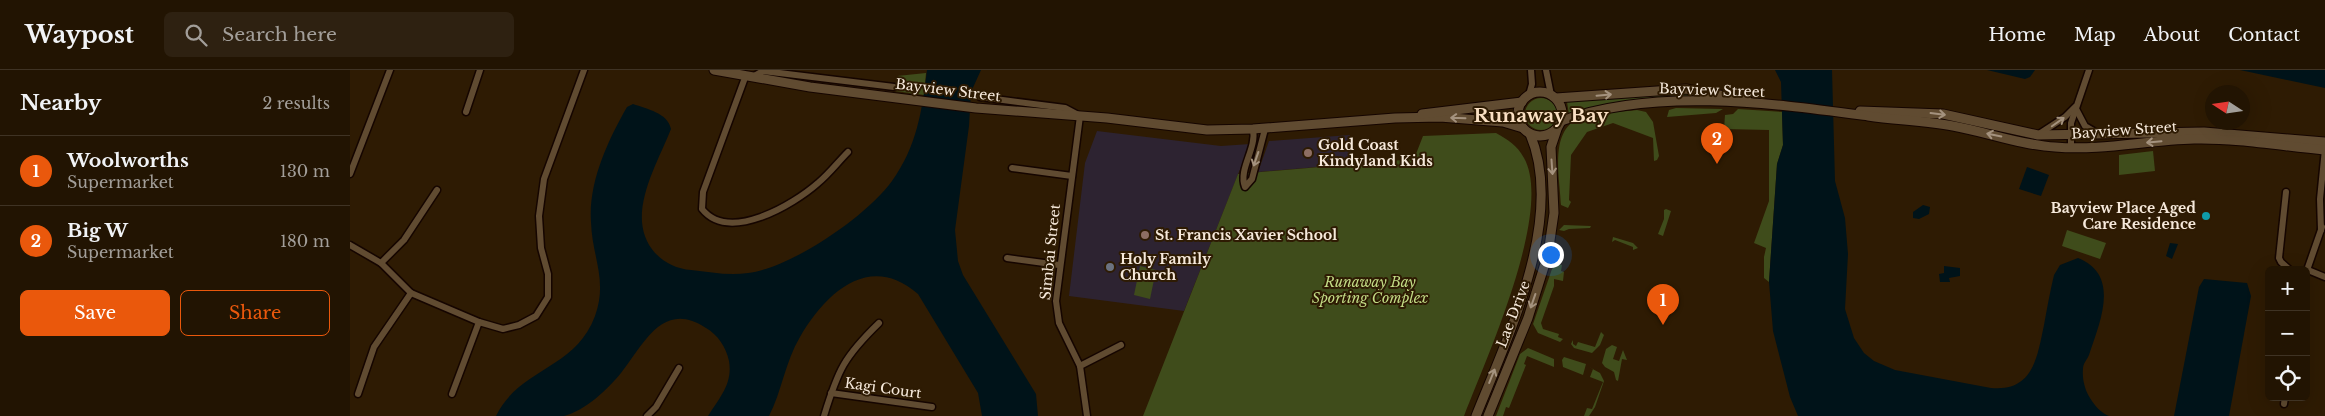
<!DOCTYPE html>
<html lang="en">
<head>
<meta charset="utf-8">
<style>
	body { margin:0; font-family:"Libre Baskerville",serif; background:#2e2111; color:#f1f3f6 }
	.controls { position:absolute; right:15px; bottom:15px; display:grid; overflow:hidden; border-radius:8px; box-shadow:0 5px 20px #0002 }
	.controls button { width:45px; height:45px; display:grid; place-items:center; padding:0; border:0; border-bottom:1px solid #3f3324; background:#221402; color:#f1f3f6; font:25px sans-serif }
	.compass { position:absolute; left:1855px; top:15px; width:45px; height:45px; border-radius:50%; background:#221402; box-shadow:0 5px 20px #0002; rotate:282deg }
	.you { position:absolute; left:1200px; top:184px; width:18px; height:18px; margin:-12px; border:4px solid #fff; border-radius:50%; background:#1a73e8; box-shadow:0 0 0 8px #1a73e833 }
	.badge { display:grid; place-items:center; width:32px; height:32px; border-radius:50%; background:#ea580c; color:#fff; font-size:16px; font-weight:700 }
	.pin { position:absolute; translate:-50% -41px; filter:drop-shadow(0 1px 2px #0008) }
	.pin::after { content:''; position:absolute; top:26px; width:18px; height:15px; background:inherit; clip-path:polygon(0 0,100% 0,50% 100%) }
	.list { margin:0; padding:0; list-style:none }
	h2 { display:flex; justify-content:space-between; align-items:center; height:65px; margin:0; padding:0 20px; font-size:21px }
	h2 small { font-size:16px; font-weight:400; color:#a29e99 }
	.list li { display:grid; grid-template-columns:32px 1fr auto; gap:15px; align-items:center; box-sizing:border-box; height:70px; padding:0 20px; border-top:1px solid #3f3324 }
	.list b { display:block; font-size:19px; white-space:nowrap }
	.list p { margin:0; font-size:16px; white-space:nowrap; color:#a29e99 }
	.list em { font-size:16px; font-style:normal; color:#a29e99 }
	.actions { display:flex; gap:10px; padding:15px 20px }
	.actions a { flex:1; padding:11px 0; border:1px solid #ea580c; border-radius:8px; text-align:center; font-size:18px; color:#ea580c }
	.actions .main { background:#ea580c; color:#fff }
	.icon { flex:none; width:28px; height:28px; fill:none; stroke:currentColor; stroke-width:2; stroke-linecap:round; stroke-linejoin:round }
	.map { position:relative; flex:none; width:1975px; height:346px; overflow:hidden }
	header { display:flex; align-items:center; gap:30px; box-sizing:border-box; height:70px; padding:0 25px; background:#221402; border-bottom:1px solid #3f3324 }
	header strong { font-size:24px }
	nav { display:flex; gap:28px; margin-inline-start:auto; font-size:18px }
	.search { width:350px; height:45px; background:#2e2111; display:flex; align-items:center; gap:12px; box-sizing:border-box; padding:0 18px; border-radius:8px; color:#a29e99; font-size:19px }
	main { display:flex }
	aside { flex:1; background:#221402 }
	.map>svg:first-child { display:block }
	.education { fill:#2d2331 }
	.green { fill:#3f4c1b }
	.water { fill:#001319 }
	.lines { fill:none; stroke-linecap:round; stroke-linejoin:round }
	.minor-casing { stroke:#150500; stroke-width:9 }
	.secondary-casing { stroke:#150500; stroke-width:11 }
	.minor { stroke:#604b31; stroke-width:6 }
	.secondary { stroke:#604b31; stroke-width:9 }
	.oneway { stroke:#a4927e }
	.education-dot { fill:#8d6e63; stroke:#2e1b03; stroke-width:2 }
	.culture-dot { fill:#0f9aa8; stroke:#2e1b03; stroke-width:2 }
	.worship-dot { fill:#6b7280; stroke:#2e1b03; stroke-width:2 }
	.labels { text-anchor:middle; stroke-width:4; stroke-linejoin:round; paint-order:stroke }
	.street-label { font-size:14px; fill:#f6e9db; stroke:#2e1b03 }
	.poi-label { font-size:14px; font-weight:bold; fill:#f6e9db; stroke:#2e1b03; text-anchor:start }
	.park-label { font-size:14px; font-style:italic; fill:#c2db85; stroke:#2e1b03 }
	.district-label { font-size:19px; font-weight:bold; fill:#fae0c3; stroke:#2e1b03 }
</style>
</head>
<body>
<header>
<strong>Waypost</strong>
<div class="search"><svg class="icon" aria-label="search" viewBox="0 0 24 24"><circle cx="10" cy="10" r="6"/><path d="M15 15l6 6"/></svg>Search here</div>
<nav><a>Home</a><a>Map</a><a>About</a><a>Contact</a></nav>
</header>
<main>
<aside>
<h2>Nearby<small>2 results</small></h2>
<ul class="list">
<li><span class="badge">1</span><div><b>Woolworths</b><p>Supermarket</p></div><em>130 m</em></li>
<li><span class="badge">2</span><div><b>Big W</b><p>Supermarket</p></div><em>180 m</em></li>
</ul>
<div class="actions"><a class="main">Save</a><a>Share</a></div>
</aside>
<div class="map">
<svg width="1975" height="346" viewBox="0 0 1975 346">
	<rect width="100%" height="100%" fill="#2e1b03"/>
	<g class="education">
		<path d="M747,61L871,76L900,74L834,241L719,226L735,93Z"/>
		<path d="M1000,65L1003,94L908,102L919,71Z"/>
	</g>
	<g class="green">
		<path d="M576,3L574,25L545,21L547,6Z"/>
		<path d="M1315,22H1340L1412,35C1340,28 1290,22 1219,45L1217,32Z"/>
		<circle cx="1191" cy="44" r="16"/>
		<path d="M1326,38L1373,39L1366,43L1317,47L1319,40Z"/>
		<path d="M1388,39L1432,42L1433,75L1427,94L1419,212L1414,208V187L1416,178L1404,173L1419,131V60L1374,59L1375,45L1383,44Z"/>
		<path d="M1287,40L1296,42L1303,52L1309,86L1307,90L1304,91L1303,68L1263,53L1237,62L1221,85L1219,130L1221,132L1218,138L1211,135C1210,105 1197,54 1237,46C1253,42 1271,42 1287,40Z"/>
		<path d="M1146,63C1158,70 1167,75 1174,88C1204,141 1135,291 1114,346H793L888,104L1064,89L1073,66Z"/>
		<path d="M1803,81L1805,101L1769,105V85Z"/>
		<path d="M1316,139L1321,141L1313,166L1308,164L1314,149V140Z"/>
		<path d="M1214,155L1241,156L1240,158L1219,159L1214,161L1209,160Z"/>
		<path d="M1717,160L1756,173L1750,189L1712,176Z"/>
		<path d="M1263,167L1283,173L1288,178L1283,180V177L1265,170L1262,172Z"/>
		<path d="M1207,194L1212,195L1211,201L1214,202L1213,211L1204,209V216L1191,253L1193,259L1209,264L1208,267L1213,269L1210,272L1188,263L1183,254L1202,199Z"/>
		<path d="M790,196L806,200L800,229L784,225Z"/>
		<path d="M1251,262L1254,265L1250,275L1242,283L1224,278L1221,274L1223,270V274L1226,276L1228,272L1245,277Z"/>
		<path d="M1262,275L1267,277L1263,289L1269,291L1273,280L1277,290L1272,289L1268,311L1266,310L1264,302L1255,297L1252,293L1256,279Z"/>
		<path d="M1178,278L1204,289V297L1177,286L1174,294L1176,295L1159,338L1156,337L1153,346H1146L1170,284Z"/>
		<path d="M1214,287L1236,294L1233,305L1213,297L1212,290Z"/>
		<path d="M1239,297L1250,303L1254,311L1245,337L1239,346H1234L1237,338L1242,339L1253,312L1240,307L1243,299Z"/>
	</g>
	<g class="water">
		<path d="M577,0H631L621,22L619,56L605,160L608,191L613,205L686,324L688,346H632L628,323L568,224C520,182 476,222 450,267C435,292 432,321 419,346H358C369,328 383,314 379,291C376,277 368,265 356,258C312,229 293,276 271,303C257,320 236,340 214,346C201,346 161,346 146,346C170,297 225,300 245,246C258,210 242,187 241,152C238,113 258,70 277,37L283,34C297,39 318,43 321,59C310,87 290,121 292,152C294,179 315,198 341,200C360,202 379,206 398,203C441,198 517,146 542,111C567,76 572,41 577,0Z"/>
		<path d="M1425,0H1482L1485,111L1495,148L1498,184L1495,239L1504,268L1514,283L1524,291L1545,300L1641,318C1683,322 1687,288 1694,255C1697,238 1700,222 1704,205L1710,195L1728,188C1771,205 1750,252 1739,285C1737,290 1733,293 1733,299C1732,309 1735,320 1740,328C1745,336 1751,343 1759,346H1448L1440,327L1423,261L1419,212L1427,94L1433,75L1431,12Z"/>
		<path d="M1637,0H1685L1680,7L1675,9Z"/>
		<path d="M1890,0H1975V18Z"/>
		<path d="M1677,97L1699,105L1691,126L1669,119Z"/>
		<path d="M1573,135L1580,137L1579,144L1569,149L1563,148V142Z"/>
		<path d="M1820,173L1828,174L1822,189L1816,186Z"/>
		<path d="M1594,196L1610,198V206L1599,208L1600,212H1590L1589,204L1594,203Z"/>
		<path d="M1854,209L1897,213L1901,226L1879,346H1824L1849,217Z"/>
	</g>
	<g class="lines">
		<g class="minor-casing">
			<g id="minor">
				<path d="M1196,0L1201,25"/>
				<path d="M396,5L353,122L352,139C379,173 443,135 468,113C479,104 488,92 498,82"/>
				<path d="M404,6L413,1L544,17"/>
				<path d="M1179,25L1182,14L1181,0"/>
				<path d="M630,27L715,38L730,46L706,231L709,253L730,296L737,346"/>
				<path d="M116,42L130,0"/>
				<path d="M903,59C907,79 888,99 895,117L902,109L915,59"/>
				<path d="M1689,64L1715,47L1725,37L1735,56L1747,63"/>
				<path d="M1721,78V53L1739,0"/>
				<path d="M662,98L722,106"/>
				<path d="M0,104L40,0"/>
				<path d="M1936,122L1929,188L1931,192L1940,200"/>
				<path d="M1971,160L1970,129L1975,79"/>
				<path d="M0,175L31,193L61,223L129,252L153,259L169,255L186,246L198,227V204L191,178L189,146L194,109L234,0"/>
				<path d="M657,188L709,195"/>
				<path d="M31,193L54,170L87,120"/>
				<path d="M1958,200L1975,207"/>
				<path d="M1956,203L1972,157"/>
				<path d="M730,296L771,275"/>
				<path d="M481,323L582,337"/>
				<path d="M8,324L24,277L61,223"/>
				<path d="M102,324L129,252"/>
				<path d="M1934,334L1935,327"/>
				<path d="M297,346L306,337L329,298"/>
				<path d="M474,346C488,300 494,287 529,253"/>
			</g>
		</g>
		<g class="secondary-casing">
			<g id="secondary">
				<path d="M364,0L460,17L626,38L757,48L857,60L903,59L1045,48L1090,47L1153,52L1173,58"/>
				<circle cx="1190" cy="44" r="22"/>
				<path d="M1206,28L1336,19L1397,30"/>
				<path d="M1510,41L1593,44L1688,65L1854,62L1975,72"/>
				<path d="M1072,44L1172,32"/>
				<path d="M1211,51C1305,17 1420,33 1518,46C1546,50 1575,51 1603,56C1637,62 1670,75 1705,77C1752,81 1797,70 1844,69C1887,68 1932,76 1975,80"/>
				<path d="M1126,346C1157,268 1216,148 1180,64"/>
				<path d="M1138,346L1178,248L1198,184L1204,143L1201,77L1207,59"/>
			</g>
		</g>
		<use href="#minor" class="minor"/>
		<use href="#secondary" class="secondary"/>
	</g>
	<defs><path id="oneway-shaft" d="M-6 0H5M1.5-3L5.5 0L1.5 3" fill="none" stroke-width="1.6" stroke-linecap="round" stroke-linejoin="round" transform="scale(1.25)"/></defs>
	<g class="oneway">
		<use href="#oneway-shaft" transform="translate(1254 25) rotate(-5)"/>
		<use href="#oneway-shaft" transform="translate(1588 44) rotate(7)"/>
		<use href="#oneway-shaft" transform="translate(1108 48) rotate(-178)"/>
		<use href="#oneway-shaft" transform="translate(1708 52) rotate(-35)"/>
		<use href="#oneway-shaft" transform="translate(1644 65) rotate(-168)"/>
		<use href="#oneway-shaft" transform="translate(1804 72) rotate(175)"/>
		<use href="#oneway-shaft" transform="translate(906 89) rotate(109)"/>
		<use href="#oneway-shaft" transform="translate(1202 97) rotate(86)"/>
		<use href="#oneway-shaft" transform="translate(1183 231) rotate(109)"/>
		<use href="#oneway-shaft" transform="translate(1142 306) rotate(-68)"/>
	</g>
	<g class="education-dot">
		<circle cx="958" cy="83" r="5"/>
		<circle cx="795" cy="165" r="5"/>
	</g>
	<circle class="culture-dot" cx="1856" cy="146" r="5"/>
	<circle class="worship-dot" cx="760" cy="197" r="5"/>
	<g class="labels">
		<g class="street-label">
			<text transform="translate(598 20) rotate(7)" y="5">Bayview Street</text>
			<text transform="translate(1362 20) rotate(2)" y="5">Bayview Street</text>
			<text transform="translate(1774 60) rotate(-4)" y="5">Bayview Street</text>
			<text transform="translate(700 182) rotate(-84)" y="5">Simbai Street</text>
			<text transform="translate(1163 244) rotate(-69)" y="5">Lae Drive</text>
			<text transform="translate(533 318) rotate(8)" y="5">Kagi Court</text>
		</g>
		<g class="poi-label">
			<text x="968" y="80">Gold Coast<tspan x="968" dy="16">Kindyland Kids</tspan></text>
			<text x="1846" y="143" text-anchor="end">Bayview Place Aged<tspan x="1846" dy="16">Care Residence</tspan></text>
			<text x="805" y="170">St. Francis Xavier School</text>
			<text x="770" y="194">Holy Family<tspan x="770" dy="16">Church</tspan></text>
		</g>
		<g class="park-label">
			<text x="1020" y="217">Runaway Bay<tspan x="1020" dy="16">Sporting Complex</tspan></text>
		</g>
		<g class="district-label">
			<text x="1191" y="52">Runaway Bay</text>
		</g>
	</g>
</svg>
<div class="controls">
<button>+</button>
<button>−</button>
<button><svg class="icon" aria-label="locate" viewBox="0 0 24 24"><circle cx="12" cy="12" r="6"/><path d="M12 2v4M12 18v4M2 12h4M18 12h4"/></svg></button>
</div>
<svg class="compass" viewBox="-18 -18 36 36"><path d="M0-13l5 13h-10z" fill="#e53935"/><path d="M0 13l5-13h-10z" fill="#a29e99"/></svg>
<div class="you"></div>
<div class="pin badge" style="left:1313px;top:255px">1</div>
<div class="pin badge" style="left:1367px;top:94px">2</div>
</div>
</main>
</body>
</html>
